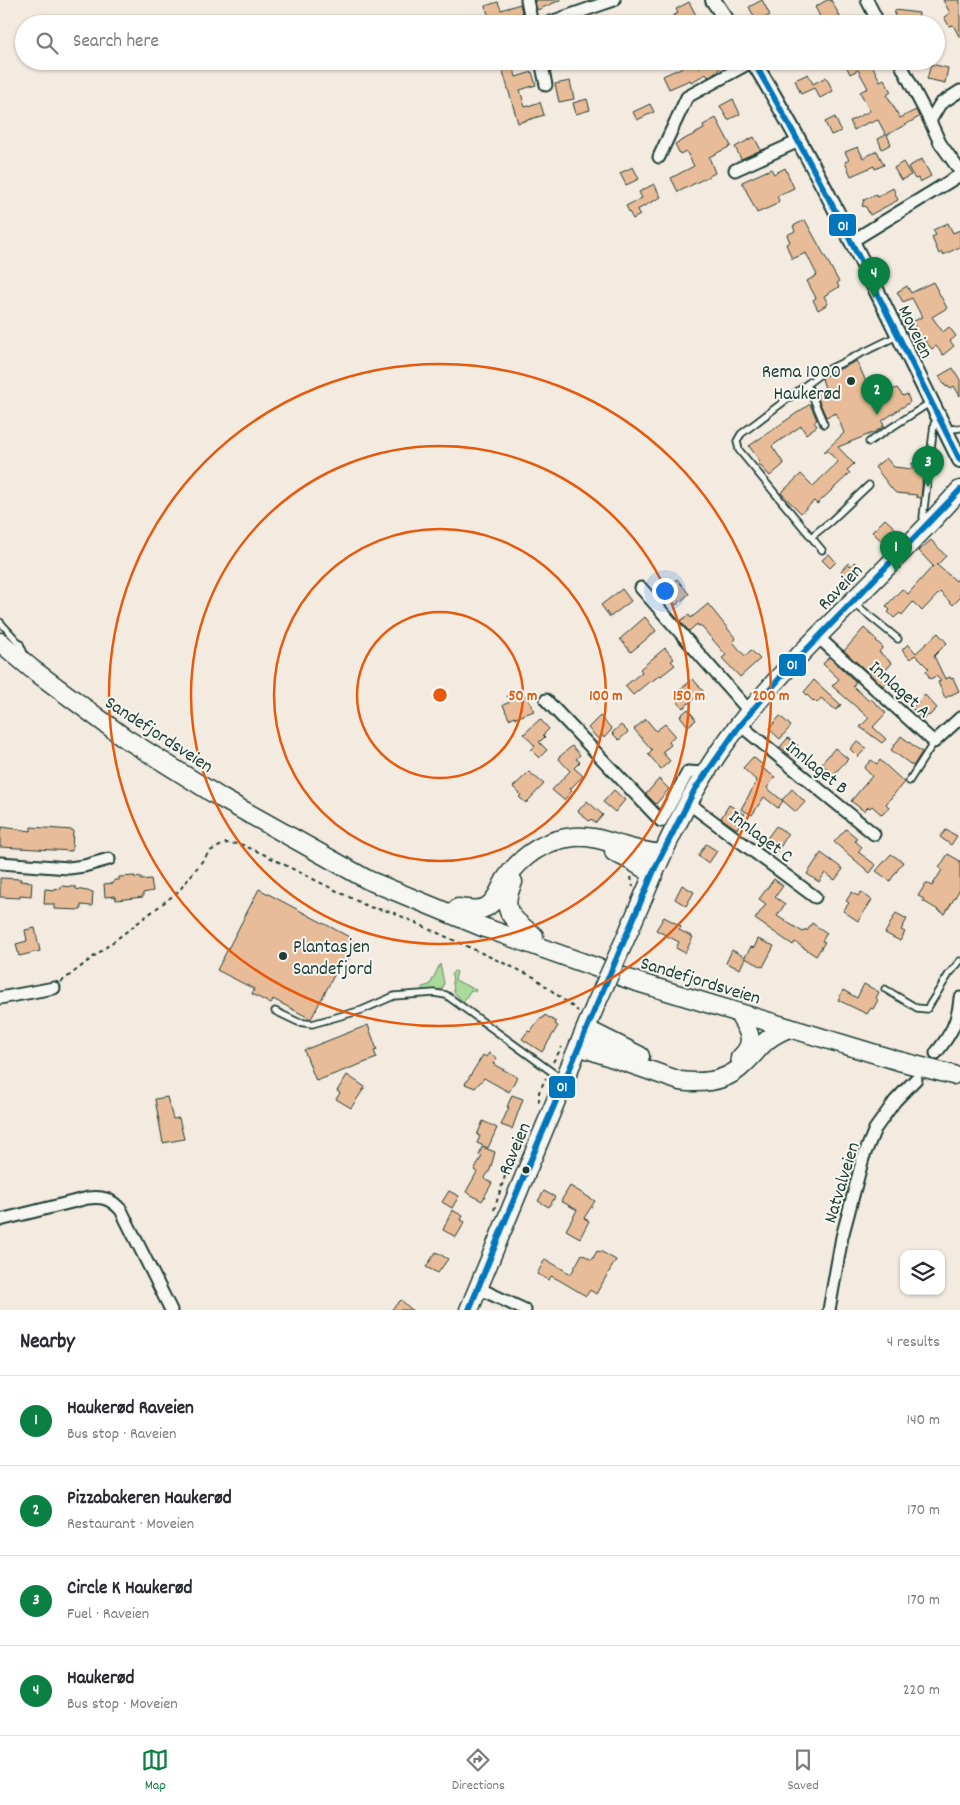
<!DOCTYPE html>
<html lang="en">
<head>
<meta charset="utf-8">
<style>
	body { margin:0; font-family:Dekko,sans-serif; background:#f2f2f3; color:#2b2b33 }
	.controls { position:absolute; right:15px; bottom:15px; display:grid; overflow:hidden; border-radius:10px; box-shadow:0 1px 4px #0004 }
	.controls button { width:45px; height:45px; display:grid; place-items:center; padding:0; border:0; border-bottom:1px solid #e1e1e2; background:#fff; color:#2b2b33; font:25px sans-serif }
	.you { position:absolute; left:664px; top:590px; width:18px; height:18px; margin:-12px; border:4px solid #fff; border-radius:50%; background:#1a73e8; box-shadow:0 0 0 8px #1a73e833 }
	.badge { display:grid; place-items:center; width:32px; height:32px; border-radius:50%; background:#0b8043; color:#fff; font-size:16px; font-weight:700 }
	.pin { position:absolute; translate:-50% -41px; filter:drop-shadow(0 1px 2px #0008) }
	.pin::after { content:''; position:absolute; top:26px; width:18px; height:15px; background:inherit; clip-path:polygon(0 0,100% 0,50% 100%) }
	.list { margin:0; padding:0; list-style:none }
	h2 { display:flex; justify-content:space-between; align-items:center; height:65px; margin:0; padding:0 20px; font-size:21px }
	h2 small { font-size:16px; font-weight:400; color:#7c7c81 }
	.list li { display:grid; grid-template-columns:32px 1fr auto; gap:15px; align-items:center; box-sizing:border-box; height:90px; padding:0 20px; border-top:1px solid #e1e1e2 }
	.list b { display:block; font-size:19px; white-space:nowrap }
	.list p { margin:0; font-size:16px; white-space:nowrap; color:#7c7c81 }
	.list em { font-size:16px; font-style:normal; color:#7c7c81 }
	.icon { flex:none; width:28px; height:28px; fill:none; stroke:currentColor; stroke-width:2; stroke-linecap:round; stroke-linejoin:round }
	.map { position:relative; flex:none; width:960px; height:1310px; overflow:hidden }
	.search { position:absolute; background:#fff; box-shadow:0 1px 4px #0004; left:15px; right:15px; top:15px; height:55px; display:flex; align-items:center; gap:12px; box-sizing:border-box; padding:0 18px; border-radius:28px; color:#7c7c81; font-size:19px }
	.sheet { height:425px; background:#fff }
	nav { display:flex; justify-content:space-around; align-items:center; box-sizing:border-box; height:70px; border-top:1px solid #e1e1e2; background:#fff; font-size:14px; color:#7c7c81 }
	nav a { display:grid; justify-items:center; gap:2px }
	nav .on { color:#0b8043 }
	.map>svg:first-child { display:block }
	.green { fill:#aada9a; stroke:#648c67 }
	.building { fill:#e8bc98; stroke:#1f3d34 }
	.lines { fill:none; stroke-linecap:round; stroke-linejoin:round }
	.service-casing { stroke:#1f3d34; stroke-width:9 }
	.minor-casing { stroke:#1f3d34; stroke-width:15 }
	.tertiary-casing { stroke:#1f3d34; stroke-width:18 }
	.primary-casing { stroke:#1f3d34; stroke-width:21 }
	.path { stroke:#1f3d34; stroke-width:2; stroke-dasharray:4 4; stroke-linecap:butt }
	.service { stroke:#f6f6f2; stroke-width:5.5 }
	.minor { stroke:#f6f6f2; stroke-width:11 }
	.tertiary { stroke:#f6f6f2; stroke-width:14 }
	.primary { stroke:#f6f6f2; stroke-width:18 }
	.primary-bridge-casing { stroke:#1f3d34; stroke-width:21; stroke-linecap:butt }
	.primary-bridge { stroke:#f6f6f2; stroke-width:18 }
	.bus-1-casing { stroke:#f6f6f2; stroke-width:10 }
	.bus-1 { stroke:#0277bd; stroke-width:6 }
	.ring { fill:none; stroke:#e8590c; stroke-width:2.5 }
	.poi-dot { fill:#1f3d34; stroke:#f6f6f2; stroke-width:2 }
	.labels { text-anchor:middle; stroke-width:4; stroke-linejoin:round; paint-order:stroke }
	.street-label { font-size:19px; fill:#1f3d34; stroke:#f6f6f2 }
	.poi-label { font-size:19px; fill:#1f3d34; stroke:#f6f6f2; text-anchor:end }
	.centre { fill:#e8590c; stroke:#f6f6f2; stroke-width:2.5 }
	.ring-label { font-size:15px; text-anchor:middle; font-weight:bold; fill:#e8590c; stroke:#f6f6f2; stroke-width:4; stroke-linejoin:round; paint-order:stroke }
	.line-badge { stroke:#f6f6f2; stroke-width:2 }
	.badge-label { font-size:14px; text-anchor:middle; font-weight:bold; fill:#fff }
</style>
</head>
<body>
<div class="map">
<svg width="960" height="1310" viewBox="0 0 960 1310">
	<rect width="100%" height="100%" fill="#f3eae0"/>
	<filter id="ink" filterUnits="userSpaceOnUse"><feTurbulence type="fractalNoise" baseFrequency=".02" numOctaves="2"/><feDisplacementMap in="SourceGraphic" scale="10" xChannelSelector="R" yChannelSelector="G"/><feConvolveMatrix kernelMatrix="1 2 1 2 8 2 1 2 1" color-interpolation-filters="sRGB"/></filter>
	<g filter="url(#ink)">
		<g class="green">
			<path d="M440,964L444,983L443,988L436,991H422V987L430,985Z"/>
			<path d="M454,971L457,972L455,980L476,990L475,992L471,990L463,1002L454,992L452,974Z"/>
		</g>
		<g class="building">
			<path d="M535,0H561L537,10Z"/>
			<path d="M762,0L770,15L757,22L749,7Z"/>
			<path d="M827,0H831L844,24H824L815,7Z"/>
			<path d="M943,0H960V38L953,25L949,26L944,17L950,13Z"/>
			<path d="M498,2L501,10L520,4L523,16L502,24H492L485,6Z"/>
			<path d="M689,2L697,17L691,20L693,24H659L678,13L676,9Z"/>
			<path d="M895,10L919,13L918,24H894Z"/>
			<path d="M500,61H512L516,77L532,72L536,85L520,90L525,107L540,102L544,115L518,123Z"/>
			<path d="M709,61H731L708,77L706,74L691,82L690,80L669,89L663,76L694,62L698,68Z"/>
			<path d="M844,61H875L871,63L880,81L884,79L891,92L887,95L900,118L916,110L919,117L887,135L891,144L882,149L878,139L886,135L878,120L870,123L869,122L854,130L850,121L870,111L860,92L868,88L858,70L850,74Z"/>
			<path d="M931,64L948,68L945,83L927,79Z"/>
			<path d="M808,74L813,84L826,77L833,91L820,98L814,88L801,94L795,80Z"/>
			<path d="M570,81L574,99L559,102L555,84Z"/>
			<path d="M587,99L590,110L576,114L573,103Z"/>
			<path d="M733,99L740,114L728,120L720,106Z"/>
			<path d="M650,104L654,112L637,120L633,112Z"/>
			<path d="M835,117L841,131L831,135L825,122Z"/>
			<path d="M716,118L731,146L709,157L715,173L678,192L671,178L694,166L686,151L680,154L675,144L704,129L703,125Z"/>
			<path d="M754,137L761,150L741,159L735,147Z"/>
			<path d="M858,147L863,158L877,151L884,165L875,169L874,166L851,176L845,162L849,160L845,152Z"/>
			<path d="M922,159L931,176L920,182L918,178L915,179L908,167Z"/>
			<path d="M903,162L911,175L901,180L894,168Z"/>
			<path d="M633,167L639,179L626,185L620,173Z"/>
			<path d="M785,168L794,188L777,196L779,201L775,205L757,213L742,182L771,169L774,174Z"/>
			<path d="M654,184L661,197L637,210L640,215L633,219L626,206L642,198L639,192Z"/>
			<path d="M893,188L898,200L870,215L866,207L862,206L864,200L876,194L877,197Z"/>
			<path d="M805,220L839,282L837,283L839,287L824,296L828,304L818,310L813,300L816,298L807,281L817,275L806,253L792,259L786,244L790,242L787,235L795,231L793,226Z"/>
			<path d="M948,223L953,233L960,230V247L943,255L942,252L939,254L933,240L932,237L936,235L933,230Z"/>
			<path d="M933,282L947,308L932,317L943,332L949,327L956,336L950,341L954,346L943,355L936,346L932,349L918,333L912,322L922,317L912,298L903,302L897,292L907,286L911,293Z"/>
			<path d="M857,361L873,398L897,388L903,396L907,394L910,402L882,421L884,426L875,432L838,447L854,464L847,470L850,473L817,504L814,501L801,513L781,493L801,474L813,486L838,462L828,451L824,452L844,433L836,413L826,417L815,392L825,388L822,379L825,376Z"/>
			<path d="M953,368L960,380V396L954,386L950,389L948,386L946,387L939,376Z"/>
			<path d="M810,404L817,420L814,422L817,426L806,434L801,426L772,446L784,464L770,476L758,463L760,461L749,446Z"/>
			<path d="M886,458L894,467L912,469V463L922,464L921,475L923,476L921,498L916,497L917,495L896,493L892,489L875,467Z"/>
			<path d="M885,519L897,530L884,543L872,532Z"/>
			<path d="M931,540L946,556L937,565L956,581L960,576V598L953,605L940,592L922,611L913,602L902,615L900,613L894,618L888,612L890,610L886,606L902,589L908,594L933,566L919,551Z"/>
			<path d="M829,554L836,562L830,568L822,560Z"/>
			<path d="M854,562L862,569L850,580L841,571L848,563L850,566Z"/>
			<path d="M677,579L689,594L676,605L663,591Z"/>
			<path d="M622,589L631,601L610,617L601,605Z"/>
			<path d="M708,604L736,639L733,642L745,656L751,650L760,659L740,677L722,658L726,655L700,625L698,626L697,624L689,631L680,621L689,615L691,618Z"/>
			<path d="M645,617L656,631L631,652L620,639Z"/>
			<path d="M864,628L877,640L876,641L883,647L879,652L892,663L884,672L890,678L883,686L844,651Z"/>
			<path d="M938,633L947,643L934,656L945,679L950,677L951,679L953,678L959,691L945,698L938,682L941,681L936,676L930,679L926,671L929,669L915,655L910,659L902,650L908,644L916,653Z"/>
			<path d="M665,648L674,659L671,661L675,665L661,676L660,675L651,682L650,681L633,695L625,686L642,672L640,669Z"/>
			<path d="M829,657L856,682L853,686L869,701L871,699L873,701L886,713L873,727L886,739L882,743L860,727L869,718L832,686L839,679L823,664Z"/>
			<path d="M693,679L703,691L683,708L677,701L680,698L676,693Z"/>
			<path d="M814,680L841,705L836,710L821,698L817,703L814,700L813,701L804,692Z"/>
			<path d="M517,692L519,698L526,695L534,711L516,718L515,716L509,719L503,705L510,702L507,696Z"/>
			<path d="M925,695L937,708L929,716L928,715L923,720L912,708Z"/>
			<path d="M688,709L696,720L688,726L680,716Z"/>
			<path d="M600,716L612,729L604,738L602,735L598,739L588,728Z"/>
			<path d="M780,716L791,726L780,739L769,729Z"/>
			<path d="M540,719L549,729L543,735L545,737L539,742L547,750L539,758L531,750L535,746L524,734Z"/>
			<path d="M646,719L656,731L665,724L675,735L669,742L671,745L662,752L670,761L661,769L648,754L652,750L634,729Z"/>
			<path d="M621,725L628,732L619,740L612,733Z"/>
			<path d="M901,736L922,752L913,766L891,750Z"/>
			<path d="M788,738L798,745L790,755L780,747Z"/>
			<path d="M857,741L866,748L858,757L850,749Z"/>
			<path d="M572,746L580,755L576,759L580,762L574,768L583,776L570,789L572,791L564,800L552,790L570,771L558,758Z"/>
			<path d="M835,748L848,759L834,774L821,764Z"/>
			<path d="M753,757L763,765L761,767L775,777L767,788L783,801L778,808L764,797L752,815L741,809L757,781L743,768Z"/>
			<path d="M871,760L877,764L880,760L904,782L886,804L889,807L882,815L872,806L870,808L868,807L864,811L851,801L872,776L864,768Z"/>
			<path d="M529,772L544,784L526,803L519,797L521,795L513,787Z"/>
			<path d="M659,779L669,789L656,804L646,794Z"/>
			<path d="M792,789L805,802L796,812L782,800Z"/>
			<path d="M614,790L625,800L615,812L603,802Z"/>
			<path d="M587,801L603,815L596,823L591,819L589,821L578,811Z"/>
			<path d="M729,805L745,814L737,829L721,818Z"/>
			<path d="M776,826L788,834L778,851L765,841Z"/>
			<path d="M2,827L31,831V827L73,830L72,851L0,847V829H2Z"/>
			<path d="M846,829L857,838L855,841L862,847L858,852L876,865L870,873L834,842Z"/>
			<path d="M946,830L957,836L951,845L940,837Z"/>
			<path d="M706,844L717,851L709,863L698,856Z"/>
			<path d="M821,853L843,869L835,880L825,873L819,882L807,874Z"/>
			<path d="M891,854L903,862L890,881L876,871Z"/>
			<path d="M948,854L960,861V889L945,914L923,901L924,899L918,896L926,883L932,886L942,870L939,868Z"/>
			<path d="M135,876V878L141,877V880L151,879L153,891L143,893V897L116,900L115,896L105,897L104,884L114,883V880H119V877Z"/>
			<path d="M0,878L21,879L20,881L32,882L31,896L20,895V898L0,897Z"/>
			<path d="M774,879L783,886L775,897L785,904L777,916L803,932L805,929L807,931L812,923L827,933L822,941L825,942L816,956L795,942L793,945L755,919L766,904L759,899Z"/>
			<path d="M682,885L694,892L686,906L675,899Z"/>
			<path d="M61,886L76,887V889L93,892L92,906L81,905V910L54,909V904H44L45,889L55,890V888L61,889Z"/>
			<path d="M259,889L353,939L350,944L355,946L348,960L345,959L343,963L341,962L311,1019L273,999L271,1004L252,994L254,989L217,970Z"/>
			<path d="M852,892L858,896L861,892L872,900L858,921L843,911L849,903L846,901Z"/>
			<path d="M896,913L907,919L901,930L905,932L900,941L885,933Z"/>
			<path d="M664,917L679,925L681,927L679,930L693,937L685,953L676,948L679,942L656,930Z"/>
			<path d="M35,928L40,951L19,956L16,944L27,941L25,930Z"/>
			<path d="M758,939L774,946L763,967L745,958L740,969L726,963L732,950L745,957L751,947L754,948Z"/>
			<path d="M864,984L879,992L876,998L878,1000L873,1009L871,1008L867,1014L838,1000L843,990L857,998Z"/>
			<path d="M545,1015L556,1022L555,1024L558,1026L542,1052L522,1039L528,1031L530,1032L540,1018L542,1019Z"/>
			<path d="M368,1025L377,1050L374,1051L377,1058L316,1081L304,1050Z"/>
			<path d="M489,1053L497,1058L493,1064L517,1077L509,1092L484,1078L475,1088L465,1084L483,1055L486,1057Z"/>
			<path d="M347,1075L365,1087L351,1108L336,1099L340,1093L337,1091Z"/>
			<path d="M512,1095L523,1099L512,1129L501,1125L509,1107H507Z"/>
			<path d="M167,1097L173,1119L179,1118L184,1139L163,1143L155,1099Z"/>
			<path d="M483,1121L497,1128L488,1148L477,1143L480,1136L477,1135Z"/>
			<path d="M482,1147L495,1152L490,1170L484,1179L492,1183L482,1201L466,1192L477,1172L474,1170L482,1156L479,1155Z"/>
			<path d="M570,1186L595,1201L584,1218L589,1221L580,1238L566,1230L577,1210L561,1201Z"/>
			<path d="M449,1191L459,1196L452,1208L442,1202Z"/>
			<path d="M544,1191L555,1197L549,1207L538,1201Z"/>
			<path d="M452,1210L463,1216L461,1220L465,1222L456,1237L443,1230Z"/>
			<path d="M597,1251L599,1252L600,1251L616,1260L596,1294L590,1290L586,1296L559,1280L551,1276L549,1280L537,1274L545,1259L571,1274L582,1254L592,1260Z"/>
			<path d="M436,1252L448,1259L438,1273L426,1267Z"/>
			<path d="M401,1300L412,1310H391Z"/>
		</g>
		<g class="lines">
			<g class="service-casing">
				<g id="service">
					<path d="M807,384L824,424"/>
					<path d="M945,430L960,428"/>
					<path d="M869,442L931,402"/>
					<path d="M925,523L923,517L934,424L939,418"/>
					<path d="M811,537L831,521L869,485"/>
					<path d="M822,550L739,450L737,441L741,434L823,372L897,336"/>
					<path d="M855,604L898,639"/>
					<path d="M0,622L20,644L25,656"/>
					<path d="M909,781L934,742"/>
					<path d="M885,989L917,1008L927,1009L949,974L960,961"/>
					<path d="M275,1011L298,1022L312,1024L362,1010L394,996L434,993L446,995L563,1080"/>
				</g>
			</g>
			<g class="minor-casing">
				<g id="minor">
					<path d="M527,0L532,24"/>
					<path d="M867,0L879,24"/>
					<path d="M545,24L614,0"/>
					<path d="M541,61L546,85"/>
					<path d="M899,61L930,121"/>
					<path d="M960,91L940,104L930,121L940,143L960,171"/>
					<path d="M659,157L687,97L753,61"/>
					<path d="M735,170L799,141"/>
					<path d="M852,241L960,175"/>
					<path d="M641,588L750,712"/>
					<path d="M818,637L934,742L960,718"/>
					<path d="M546,700L661,821L688,772L705,773"/>
					<path d="M740,725L874,834"/>
					<path d="M687,802L815,897"/>
					<path d="M0,863L69,868L84,866L109,859"/>
					<path d="M0,998L54,988"/>
					<path d="M936,1053C951,1034 958,1022 960,998"/>
					<path d="M0,1220L88,1198C103,1196 111,1199 121,1210L171,1310"/>
					<path d="M478,1288L525,1310"/>
					<path d="M829,1310L842,1237L863,1158L875,1129L895,1101L916,1079"/>
				</g>
			</g>
			<g class="tertiary-casing">
				<g id="tertiary">
					<path d="M713,0L729,24"/>
					<path d="M753,61C831,190 893,326 960,460"/>
				</g>
			</g>
			<g class="primary-casing">
				<g id="primary">
					<path d="M0,642L32,669L125,738L221,798L368,880L480,926L637,982L899,1061L953,1075"/>
					<path d="M614,852L632,861L653,874"/>
					<path d="M513,882C499,912 512,918 534,936"/>
					<path d="M458,908C468,909 480,912 488,906C497,900 500,889 505,880C522,855 544,840 574,837C591,835 608,842 623,846C636,850 648,852 661,854"/>
					<path d="M627,935C654,872 680,809 719,752C787,655 882,579 960,490"/>
					<path d="M738,1013C748,1030 758,1042 740,1058"/>
					<path d="M586,1029L640,1056"/>
					<path d="M579,1046L680,1081C703,1084 726,1082 743,1065C762,1047 762,1039 789,1028"/>
					<path d="M469,1310L596,1004"/>
				</g>
			</g>
			<g class="path">
				<path d="M631,877L633,887"/>
				<path d="M61,982L179,891L210,851L226,843L240,844L261,853L369,907L392,912L534,977L578,1011"/>
				<path d="M553,1062L562,1047"/>
				<path d="M539,1102V1092L546,1078"/>
				<path d="M494,1210L506,1173L529,1127"/>
			</g>
			<use href="#service" class="service"/>
			<use href="#minor" class="minor"/>
			<use href="#tertiary" class="tertiary"/>
			<use href="#primary" class="primary"/>
			<g class="primary-bridge-casing">
				<path id="primary-bridge" d="M596,1004L627,935"/>
			</g>
			<use href="#primary-bridge" class="primary-bridge"/>
			<g class="bus-1-casing">
				<g id="bus-1">
					<path d="M753,61C829,191 893,326 960,460"/>
					<path d="M469,1310L510,1209L655,868L694,791L740,725L786,671L960,490"/>
				</g>
			</g>
			<use href="#bus-1" class="bus-1"/>
		</g>
	</g>
	<g class="ring">
		<circle cx="440" cy="695" r="83"/>
		<circle cx="440" cy="695" r="166"/>
		<circle cx="440" cy="695" r="249"/>
		<circle cx="440" cy="695" r="331"/>
	</g>
	<g class="poi-dot">
		<circle cx="851" cy="381" r="5"/>
		<circle cx="283" cy="956" r="5"/>
		<circle cx="526" cy="1170" r="4.5"/>
	</g>
	<g class="labels">
		<g class="street-label">
			<text transform="translate(917 331) rotate(64)" y="7">Moveien</text>
			<text transform="translate(839 586) rotate(-46)" y="7">Raveien</text>
			<text transform="translate(901 688) rotate(42)" y="7">Innlaget A</text>
			<text transform="translate(160 733) rotate(33)" y="7">Sandefjordsveien</text>
			<text transform="translate(818 766) rotate(39)" y="7">Innlaget B</text>
			<text transform="translate(762 835) rotate(37)" y="7">Innlaget C</text>
			<text transform="translate(701 979) rotate(17)" y="7">Sandefjordsveien</text>
			<text transform="translate(513 1148) rotate(-67)" y="7">Raveien</text>
			<text transform="translate(840 1182) rotate(-73)" y="7">Natvalveien</text>
		</g>
		<g class="poi-label">
			<text x="841" y="377">Rema 1000<tspan x="841" dy="22">Haukerød</tspan></text>
			<text x="293" y="952" text-anchor="start">Plantasjen<tspan x="293" dy="22">Sandefjord</tspan></text>
		</g>
	</g>
	<circle cx="440" cy="695" r="8" class="centre"/>
	<g class="ring-label">
		<text x="523" y="700">50 m</text>
		<text x="606" y="700">100 m</text>
		<text x="689" y="700">150 m</text>
		<text x="771" y="700">200 m</text>
	</g>
	<g class="line-badge">
		<rect x="828" y="213" width="29" height="24" rx="5" fill="#0277bd"/>
		<rect x="778" y="653" width="29" height="24" rx="5" fill="#0277bd"/>
		<rect x="548" y="1075" width="28" height="24" rx="5" fill="#0277bd"/>
	</g>
	<g class="badge-label">
		<text x="843" y="230">01</text>
		<text x="792" y="669">01</text>
		<text x="562" y="1091">01</text>
	</g>
</svg>
<div class="controls">
<button><svg class="icon" aria-label="layers" viewBox="0 0 24 24"><path d="M12 4l9 5-9 5-9-5zM3 14l9 5 9-5"/></svg></button>
</div>
<div class="you"></div>
<div class="pin badge" style="left:896px;top:572px">1</div>
<div class="pin badge" style="left:877px;top:415px">2</div>
<div class="pin badge" style="left:928px;top:487px">3</div>
<div class="pin badge" style="left:874px;top:298px">4</div>
<div class="search"><svg class="icon" aria-label="search" viewBox="0 0 24 24"><circle cx="10" cy="10" r="6"/><path d="M15 15l6 6"/></svg>Search here</div>
</div>
<section class="sheet">
<h2>Nearby<small>4 results</small></h2>
<ul class="list">
<li><span class="badge">1</span><div><b>Haukerød Raveien</b><p>Bus stop · Raveien</p></div><em>140 m</em></li>
<li><span class="badge">2</span><div><b>Pizzabakeren Haukerød</b><p>Restaurant · Moveien</p></div><em>170 m</em></li>
<li><span class="badge">3</span><div><b>Circle K Haukerød</b><p>Fuel · Raveien</p></div><em>170 m</em></li>
<li><span class="badge">4</span><div><b>Haukerød</b><p>Bus stop · Moveien</p></div><em>220 m</em></li>
</ul>
</section>
<nav>
<a class="on"><svg class="icon" aria-label="map" viewBox="0 0 24 24"><path d="M3 6l6-2 6 2 6-2v14l-6 2-6-2-6 2zM9 4v14M15 6v14"/></svg>Map</a>
<a><svg class="icon" aria-label="directions" viewBox="0 0 24 24"><path d="M12 3l9 9-9 9-9-9zM9 14v-3h6M13 9l2 2-2 2"/></svg>Directions</a>
<a><svg class="icon" aria-label="saved" viewBox="0 0 24 24"><path d="M7 4h10v16l-5-4-5 4z"/></svg>Saved</a>
</nav>
</body>
</html>
